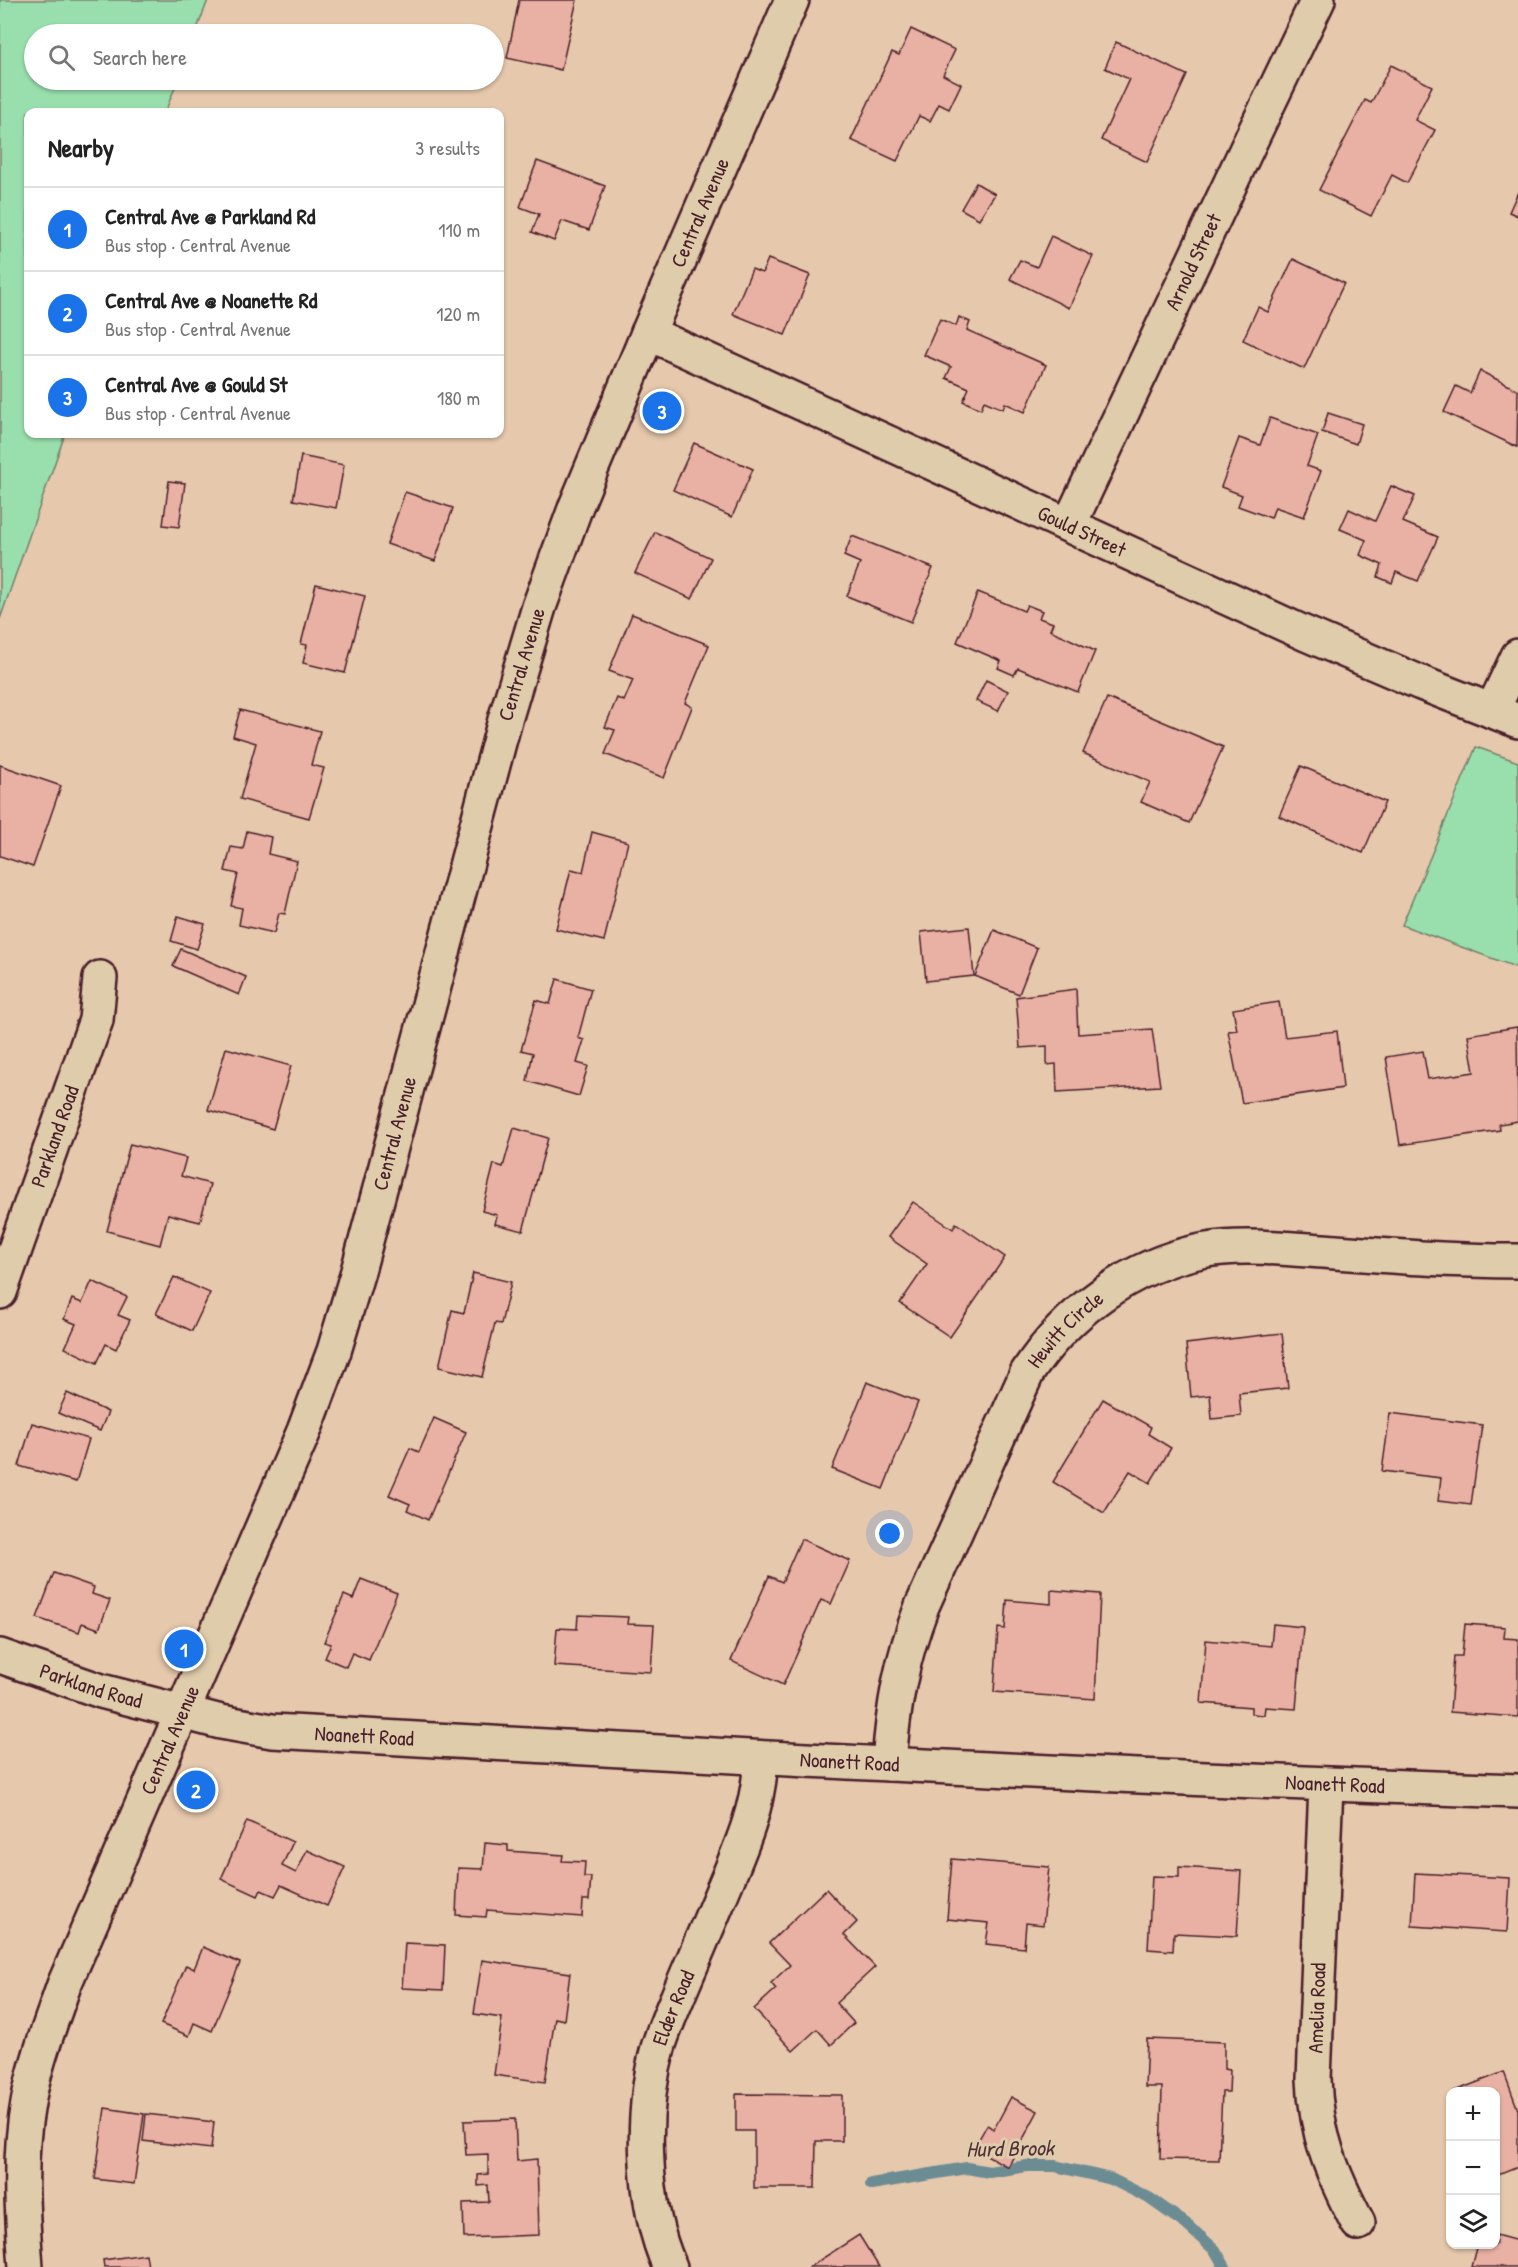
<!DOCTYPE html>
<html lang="en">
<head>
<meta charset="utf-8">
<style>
	body { margin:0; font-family:"Patrick Hand",sans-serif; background:#f2f2f2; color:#222 }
	.controls { position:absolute; right:18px; bottom:18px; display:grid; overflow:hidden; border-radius:12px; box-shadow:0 2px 4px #0004 }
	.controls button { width:54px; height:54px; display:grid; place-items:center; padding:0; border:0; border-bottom:2px solid #e0e0e0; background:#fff; color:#222; font:30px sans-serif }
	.you { position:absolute; left:890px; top:1534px; width:21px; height:21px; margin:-15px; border:4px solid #fff; border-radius:50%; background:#1a73e8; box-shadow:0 0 0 9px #1a73e833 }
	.badge { display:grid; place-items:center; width:39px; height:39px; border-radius:50%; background:#1a73e8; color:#fff; font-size:20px; font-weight:700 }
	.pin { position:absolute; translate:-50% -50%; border:3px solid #fff; box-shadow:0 2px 6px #0006 }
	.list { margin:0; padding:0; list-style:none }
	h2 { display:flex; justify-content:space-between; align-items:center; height:78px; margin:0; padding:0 24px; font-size:26px }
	h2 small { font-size:20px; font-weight:400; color:#767676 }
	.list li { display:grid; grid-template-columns:39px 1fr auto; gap:18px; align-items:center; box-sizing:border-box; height:84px; padding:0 24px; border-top:2px solid #e0e0e0 }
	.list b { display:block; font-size:22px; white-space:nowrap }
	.list p { margin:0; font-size:20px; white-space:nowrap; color:#767676 }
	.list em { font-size:20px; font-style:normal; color:#767676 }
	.icon { flex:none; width:33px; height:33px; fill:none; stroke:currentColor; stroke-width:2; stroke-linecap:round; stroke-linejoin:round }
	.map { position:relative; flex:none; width:1518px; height:2267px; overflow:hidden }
	.search { position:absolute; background:#fff; box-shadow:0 2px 4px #0004; left:24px; top:24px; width:480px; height:66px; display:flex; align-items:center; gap:15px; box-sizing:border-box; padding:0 21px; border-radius:33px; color:#767676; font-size:22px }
	.panel { position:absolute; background:#fff; box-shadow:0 2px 4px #0004; left:24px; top:108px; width:480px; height:330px; border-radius:12px }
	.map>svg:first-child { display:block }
	.green { fill:#99dfad; stroke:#727f6c; stroke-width:1.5 }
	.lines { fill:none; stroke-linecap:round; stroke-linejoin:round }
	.stream { stroke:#6c8c94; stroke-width:12 }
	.building { fill:#e9b0a4; stroke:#4a1f2b; stroke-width:1.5 }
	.street-casing { stroke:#4a1f2b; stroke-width:38 }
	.secondary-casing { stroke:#4a1f2b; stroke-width:38 }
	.street { stroke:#dfccaa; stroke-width:33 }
	.secondary { stroke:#dfccaa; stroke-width:33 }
	.labels { text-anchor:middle; stroke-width:6; stroke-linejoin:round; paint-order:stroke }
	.street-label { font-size:21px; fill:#4a1f2b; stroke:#dfccaa }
	.water-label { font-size:22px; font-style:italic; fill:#50313c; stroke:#dfccaa }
</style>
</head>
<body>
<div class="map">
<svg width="1518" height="2267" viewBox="0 0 1518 2267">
	<rect width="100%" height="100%" fill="#e6c8ac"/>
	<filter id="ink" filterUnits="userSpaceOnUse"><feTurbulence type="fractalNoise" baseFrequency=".0167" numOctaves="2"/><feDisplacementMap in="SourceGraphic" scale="12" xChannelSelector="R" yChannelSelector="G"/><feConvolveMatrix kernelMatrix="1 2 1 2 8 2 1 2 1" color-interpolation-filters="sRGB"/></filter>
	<g filter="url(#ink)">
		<g class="green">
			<path d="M0,0H208L195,34H34V80H178L165,112H28V434H65L0,619Z"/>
			<path d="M1476,747L1518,762V968L1402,925Z"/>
		</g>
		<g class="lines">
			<path class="stream" d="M871,2184L967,2168L989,2172L1027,2166H1055L1111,2179L1149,2198L1186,2224L1215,2250L1225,2267"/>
		</g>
		<g class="building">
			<path d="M519,0H577L561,70L507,58Z"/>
			<path d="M911,29L955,50L943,75L961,84L949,109L939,104L930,121L919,116L897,161L851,140L892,52L899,55Z"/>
			<path d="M1116,42L1187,75L1147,162L1101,140L1129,79L1105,68Z"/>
			<path d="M1391,65L1432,86L1415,120L1435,130L1407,183L1392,175L1371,216L1319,190L1365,100L1371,103Z"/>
			<path d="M537,161L605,186L589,230L562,221L554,241L532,232L539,214L520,207Z"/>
			<path d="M976,183L995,194L979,219L961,209Z"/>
			<path d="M1518,192V216L1509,212Z"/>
			<path d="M1051,236L1093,256L1069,308L1010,279L1020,260L1037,267Z"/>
			<path d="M768,259L810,275L785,335L733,314L752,269L762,273Z"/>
			<path d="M1293,259L1344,283L1304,369L1243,340L1258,307L1268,312Z"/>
			<path d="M959,317L970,322L967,330L1046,365L1025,412L1005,403L1003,409L984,401L981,409L963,401L969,388L946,378L951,367L924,355L940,319L956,326Z"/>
			<path d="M1480,371L1518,390L1517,447L1444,412L1456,386L1470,393Z"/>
			<path d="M1328,413L1362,424L1356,444L1322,432Z"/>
			<path d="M1270,418L1318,435L1307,466L1321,471L1304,517L1275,507L1271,518L1238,506L1242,495L1221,487L1239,438L1260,445Z"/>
			<path d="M694,443L753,469L732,517L673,490Z"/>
			<path d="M301,456L344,465L336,508L293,500Z"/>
			<path d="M169,481L185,483L179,527L163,525Z"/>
			<path d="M1391,486L1415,496L1403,522L1438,537L1418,581L1396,572L1392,583L1378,577L1382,565L1360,555L1366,540L1340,529L1349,509L1375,521Z"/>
			<path d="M405,492L453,508L435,561L387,544Z"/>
			<path d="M655,532L711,558L692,599L635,573Z"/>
			<path d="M852,536L933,568L911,622L847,596L860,563L844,556Z"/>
			<path d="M316,584L365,596L345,673L303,663L307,645L301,644Z"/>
			<path d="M978,592L1024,611L1027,605L1042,611L1039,618L1053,623L1050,630L1095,651L1078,692L1018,668L1014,675L998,668L1001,661L957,642Z"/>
			<path d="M632,614L709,645L685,703L692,707L664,778L605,754L615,730L605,727L617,698L624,701L633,680L609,671Z"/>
			<path d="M986,680L1008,691L998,711L976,701Z"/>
			<path d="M1107,698L1223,747L1189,823L1141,802L1150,782L1083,753Z"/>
			<path d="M240,710L320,731L311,765L324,768L309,818L240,799L256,743L233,736Z"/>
			<path d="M0,765L61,786L33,867L0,856Z"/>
			<path d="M1301,766L1385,802L1363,853L1279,816Z"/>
			<path d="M247,831L271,837L268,854L297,861L285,914L279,913L274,933L239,925L242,908L231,906L238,874L225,871L231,847L243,849Z"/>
			<path d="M592,832L628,842L604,941L556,929L571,869L583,872Z"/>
			<path d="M178,916L205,924L197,949L171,941Z"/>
			<path d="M969,927L974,976L926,981L921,932Z"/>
			<path d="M994,930L1037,948L1019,994L975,976Z"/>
			<path d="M181,949L246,977L239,995L173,966Z"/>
			<path d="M557,979L591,989L578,1038L584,1040L577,1063L588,1066L579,1096L527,1081L533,1053L521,1050L536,1000L550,1004Z"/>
			<path d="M1076,989L1078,1034L1152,1029L1160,1086L1057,1092L1056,1064L1047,1065V1046L1020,1048L1016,997Z"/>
			<path d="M1279,1002L1285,1037L1337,1031L1343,1088L1242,1103L1228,1031L1237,1030L1233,1009Z"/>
			<path d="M1517,1027L1518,1121L1499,1124L1500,1130L1400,1145L1386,1057L1423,1051L1428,1079L1474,1072L1468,1035Z"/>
			<path d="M226,1048L291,1066L273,1129L208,1110Z"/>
			<path d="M514,1128L548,1138L523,1231L495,1224L497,1215L482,1211L494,1164L503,1167Z"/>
			<path d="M130,1144L186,1158L181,1176L210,1184L200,1222L168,1214L160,1245L107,1231Z"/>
			<path d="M913,1202L953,1229L956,1223L1005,1257L950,1337L900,1303L927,1264L888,1237Z"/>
			<path d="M473,1273L511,1282L501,1324L495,1323L482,1377L439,1367L452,1310L464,1313Z"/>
			<path d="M174,1277L210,1293L192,1331L156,1314Z"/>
			<path d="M92,1281L127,1297L118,1315L130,1320L116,1349L106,1344L97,1363L65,1348L76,1324L64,1319L72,1299L82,1303Z"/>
			<path d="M1282,1333L1288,1388L1239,1393L1241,1416L1212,1419L1210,1395L1191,1397L1186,1344Z"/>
			<path d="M867,1382L918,1402L883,1489L832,1469Z"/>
			<path d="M67,1393L108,1412L100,1431L58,1413Z"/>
			<path d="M1103,1399L1151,1427L1148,1434L1171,1448L1150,1483L1130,1471L1104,1513L1053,1482Z"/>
			<path d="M1390,1413L1482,1425L1471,1505L1438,1501L1441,1478L1382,1471Z"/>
			<path d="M434,1418L466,1432L428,1520L407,1510L410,1504L389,1495L410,1448L419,1452Z"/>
			<path d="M32,1423L89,1439L76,1482L19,1466Z"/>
			<path d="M801,1539L850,1561L831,1604L821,1600L783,1685L731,1661L769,1576L782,1582Z"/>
			<path d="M54,1573L94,1587L92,1594L110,1600L99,1629L82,1623L79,1632L37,1618Z"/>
			<path d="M361,1579L397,1593L369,1660L352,1653L346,1667L325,1658L331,1644L324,1642L344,1595L353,1599Z"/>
			<path d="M1051,1590L1100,1594L1095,1699L994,1692L998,1628L1005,1629L1007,1600L1051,1604Z"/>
			<path d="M578,1615L628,1617L627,1624L654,1625L651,1672L554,1666L557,1628L577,1629Z"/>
			<path d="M1273,1624L1303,1627L1296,1709L1265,1707L1264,1715L1251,1714V1707L1201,1703L1206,1640L1271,1646Z"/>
			<path d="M1465,1624L1505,1627L1504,1638L1518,1639V1717L1450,1712L1454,1656H1462Z"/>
			<path d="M247,1821L293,1842L282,1866L296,1873L307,1850L345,1867L327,1906L281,1885L275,1896L261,1890L258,1896L221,1879Z"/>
			<path d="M485,1843L508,1845V1851L563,1855L562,1861L585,1862L584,1877H591L589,1900H583L582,1917L487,1910L486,1917L456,1915L458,1868L483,1869Z"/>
			<path d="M952,1859L1049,1867L1043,1925L1026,1923L1024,1948L986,1944L989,1923L947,1919Z"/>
			<path d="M1179,1867L1241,1871L1237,1936L1174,1933L1173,1951L1148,1949L1152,1876L1179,1877Z"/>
			<path d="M1415,1873L1510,1878L1507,1932L1412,1926Z"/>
			<path d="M826,1889L857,1922L844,1935L875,1967L836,2003L854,2023L831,2045L817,2029L793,2051L754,2009L776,1989L771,1983L790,1965L769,1943Z"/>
			<path d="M405,1943L445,1945L443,1990L402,1988Z"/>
			<path d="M203,1947L240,1963L212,2031L194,2023L189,2036L161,2024L186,1965L194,1969Z"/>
			<path d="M482,1960L570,1973L564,2020L555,2018L545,2082L494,2075L502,2018L474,2014Z"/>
			<path d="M1147,2039L1224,2042V2069L1230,2070L1229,2092H1222L1219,2160L1160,2159L1162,2087H1145Z"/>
			<path d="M1504,2072L1518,2110V2167L1496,2176V2092H1452Z"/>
			<path d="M736,2094L842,2095V2141H816L815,2188H754V2131H736Z"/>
			<path d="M1011,2097L1038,2111L1008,2167L974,2148L987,2125L994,2129Z"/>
			<path d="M105,2108L144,2114L134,2184L95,2179Z"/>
			<path d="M146,2114L214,2122L211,2149L143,2141Z"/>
			<path d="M515,2119L517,2161L537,2159L539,2235L464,2238L463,2203L489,2202L488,2185L478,2186V2175L488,2174V2154L466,2155L464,2121Z"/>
			<path d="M859,2235L879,2267H809Z"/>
			<path d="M1496,2235L1518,2241V2267H1471L1477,2244H1496Z"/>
			<path d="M146,2254L148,2267H104L103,2260Z"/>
		</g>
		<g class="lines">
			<g class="street-casing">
				<g id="street">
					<path id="s1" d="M1069,525L1249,144L1318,0"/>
					<path d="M1492,711L1518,656"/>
					<path id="s2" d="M0,1292L96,1020L100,978"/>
					<path id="s3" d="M0,1656L101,1691L221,1722L272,1731C687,1754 1103,1777 1518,1791"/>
					<path id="s4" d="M889,1764C893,1706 901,1661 922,1606L1027,1373C1067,1312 1129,1266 1201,1251C1241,1243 1283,1249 1323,1251C1388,1256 1453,1261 1518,1261"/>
					<path d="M1326,1785L1314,2079C1316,2135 1332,2174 1358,2223"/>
					<path id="s5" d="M670,2267C642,2205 640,2113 658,2048C664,2028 673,2008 681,1989C694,1958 707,1927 720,1897C740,1849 758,1812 761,1759"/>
				</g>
			</g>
			<g class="secondary-casing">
				<g id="secondary">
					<path id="s6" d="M648,333L1304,633L1421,683L1518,721"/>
					<path id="s7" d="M26,2267C22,2212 18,2157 28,2103C35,2062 51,2023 64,1985L304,1431L334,1351L358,1271L505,720L539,607L576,506L648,333L792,0"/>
				</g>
			</g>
			<use href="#street" class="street"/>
			<use href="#secondary" class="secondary"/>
		</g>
	</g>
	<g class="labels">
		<g class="street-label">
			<text dy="7" stroke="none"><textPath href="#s7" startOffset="2175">Central Avenue</textPath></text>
			<text dy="7" stroke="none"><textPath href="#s1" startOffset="291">Arnold Street</textPath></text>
			<text dy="7" stroke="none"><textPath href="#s6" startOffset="477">Gould Street</textPath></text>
			<text dy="7" stroke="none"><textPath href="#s7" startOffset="1689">Central Avenue</textPath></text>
			<text dy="7" stroke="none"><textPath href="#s7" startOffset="1203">Central Avenue</textPath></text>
			<text dy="7" stroke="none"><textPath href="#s2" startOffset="165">Parkland Road</textPath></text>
			<text dy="7" stroke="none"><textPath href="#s4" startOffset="476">Hewitt Circle</textPath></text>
			<text dy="7" stroke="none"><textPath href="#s3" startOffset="96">Parkland Road</textPath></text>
			<text dy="7" stroke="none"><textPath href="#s3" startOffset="375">Noanett Road</textPath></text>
			<text dy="7" stroke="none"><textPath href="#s7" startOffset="555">Central Avenue</textPath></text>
			<text dy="7" stroke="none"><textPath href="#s3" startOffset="861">Noanett Road</textPath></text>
			<text dy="7" stroke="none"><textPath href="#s3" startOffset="1347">Noanett Road</textPath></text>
			<text dy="7" stroke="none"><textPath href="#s5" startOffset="266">Elder Road</textPath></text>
			<text transform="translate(1317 2008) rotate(-88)" y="7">Amelia Road</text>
		</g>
		<g class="water-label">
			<text transform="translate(1010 2148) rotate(-1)" y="8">Hurd Brook</text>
		</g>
	</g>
</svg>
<div class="controls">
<button>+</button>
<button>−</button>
<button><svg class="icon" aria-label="layers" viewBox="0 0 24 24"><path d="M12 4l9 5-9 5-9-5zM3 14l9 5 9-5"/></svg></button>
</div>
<div class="you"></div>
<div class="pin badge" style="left:184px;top:1649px">1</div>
<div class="pin badge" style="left:196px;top:1790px">2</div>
<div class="pin badge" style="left:662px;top:411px">3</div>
<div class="search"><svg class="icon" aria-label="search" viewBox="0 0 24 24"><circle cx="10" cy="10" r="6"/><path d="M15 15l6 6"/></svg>Search here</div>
<section class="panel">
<h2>Nearby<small>3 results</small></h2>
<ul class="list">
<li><span class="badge">1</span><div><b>Central Ave @ Parkland Rd</b><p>Bus stop · Central Avenue</p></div><em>110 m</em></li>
<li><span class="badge">2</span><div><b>Central Ave @ Noanette Rd</b><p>Bus stop · Central Avenue</p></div><em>120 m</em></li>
<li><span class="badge">3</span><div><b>Central Ave @ Gould St</b><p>Bus stop · Central Avenue</p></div><em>180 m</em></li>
</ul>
</section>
</div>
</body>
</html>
